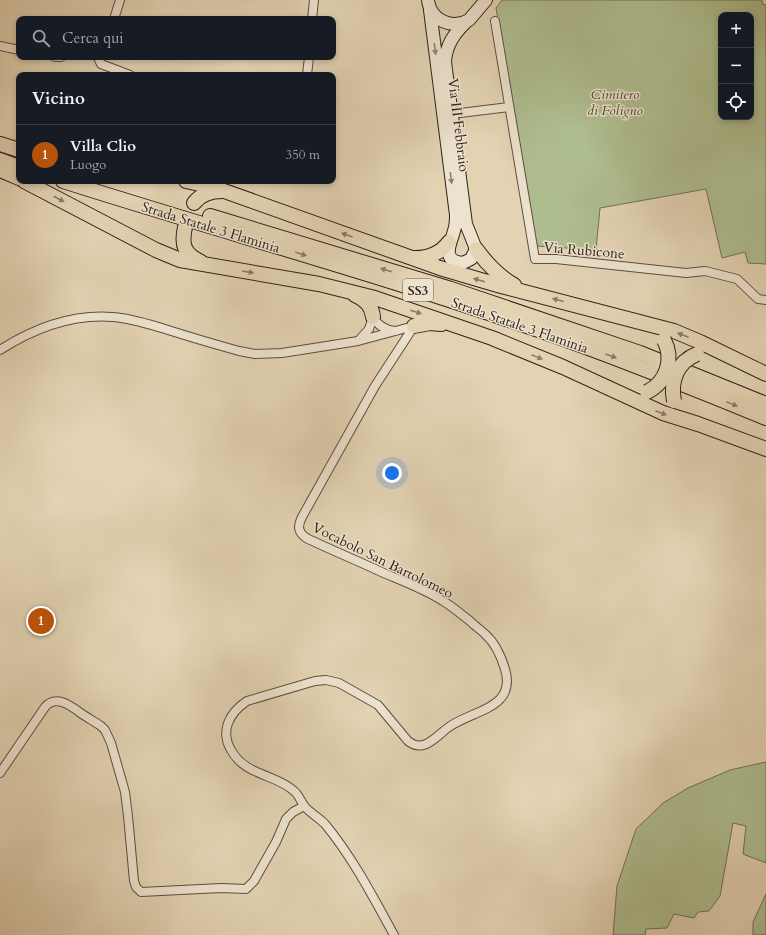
<!DOCTYPE html>
<html lang="it">
<head>
<meta charset="utf-8">
<style>
	body { margin:0; font-family:Cardo,serif; background:#242831; color:#f1f3f6 }
	.controls { position:absolute; right:12px; top:12px; display:grid; overflow:hidden; border-radius:8px; box-shadow:0 2px 6px #0003 }
	.controls button { width:36px; height:36px; display:grid; place-items:center; padding:0; border:0; border-bottom:1px solid #363941; background:#171b24; color:#f1f3f6; font:20px sans-serif }
	.you { position:absolute; left:392px; top:473px; width:14px; height:14px; margin:-10px; border:3px solid #fff; border-radius:50%; background:#1a73e8; box-shadow:0 0 0 6px #1a73e833 }
	.badge { display:grid; place-items:center; width:26px; height:26px; border-radius:50%; background:#b45309; color:#fff; font-size:13px; font-weight:700 }
	.pin { position:absolute; translate:-50% -50%; border:2px solid #fff; box-shadow:0 1px 4px #0006 }
	.list { margin:0; padding:0; list-style:none }
	h2 { display:flex; justify-content:space-between; align-items:center; height:52px; margin:0; padding:0 16px; font-size:17px }
	h2 small { font-size:13px; font-weight:400; color:#9ea1a6 }
	.list li { display:grid; grid-template-columns:26px 1fr auto; gap:12px; align-items:center; box-sizing:border-box; height:60px; padding:0 16px; border-top:1px solid #363941 }
	.list b { display:block; font-size:15px; white-space:nowrap }
	.list p { margin:0; font-size:13px; white-space:nowrap; color:#9ea1a6 }
	.list em { font-size:13px; font-style:normal; color:#9ea1a6 }
	.icon { flex:none; width:22px; height:22px; fill:none; stroke:currentColor; stroke-width:2; stroke-linecap:round; stroke-linejoin:round }
	.map { position:relative; flex:none; width:766px; height:935px; overflow:hidden }
	.search { position:absolute; background:#171b24; box-shadow:0 2px 6px #0003; left:16px; top:16px; width:320px; height:44px; display:flex; align-items:center; gap:10px; box-sizing:border-box; padding:0 14px; border-radius:8px; color:#9ea1a6; font-size:15px }
	.panel { position:absolute; background:#171b24; box-shadow:0 2px 6px #0003; left:16px; top:72px; width:320px; height:112px; border-radius:8px }
	.map>svg:first-child { display:block }
	.green { fill:#afbe90; stroke:#707056; fill-rule:evenodd }
	.lines { fill:none; stroke-linecap:round; stroke-linejoin:round }
	.minor-casing { stroke:#5d4e42; stroke-width:10 }
	.secondary-casing { stroke:#30221c; stroke-width:14 }
	.trunk-casing { stroke:#30221c; stroke-width:16 }
	.minor { stroke:#ede2ce; stroke-width:8 }
	.secondary { stroke:#ede2ce; stroke-width:12 }
	.trunk { stroke:#e3d3b3; stroke-width:14 }
	.trunk-bridge-casing { stroke:#30221c; stroke-width:16; stroke-linecap:butt }
	.trunk-bridge { stroke:#e3d3b3; stroke-width:14 }
	.oneway { fill:#8e8275 }
	.oneway2 { fill:#8a7a68 }
	.labels { text-anchor:middle; stroke-width:3; stroke-linejoin:round; paint-order:stroke }
	.shield { fill:#ede2ce; stroke:#695c51; stroke-width:1 }
	.shield-label { font-size:13px; font-weight:bold; fill:#30221c }
	.park-label { font-size:14px; font-style:italic; fill:#504939; stroke:#ede2ce }
	.street-label { font-size:14px; fill:#30221c; stroke:#ede2ce }
</style>
</head>
<body>
<div class="map">
<svg width="766" height="935" viewBox="0 0 766 935">
	<rect width="100%" height="100%" fill="#e3d3b3"/>
	<filter id="stains"><feTurbulence type="fractalNoise" baseFrequency=".005" numOctaves="4"/><feColorMatrix values="0 0 0 0 .2 0 0 0 0 .09 0 0 0 0 .02 0 0 0 .5 -.17"/></filter>
	<radialGradient id="worn" r=".72"><stop offset=".6" stop-color="#630" stop-opacity="0"/><stop offset="1" stop-color="#630" stop-opacity=".3"/></radialGradient>
	<g class="green">
		<path d="M502,0H762V4L766,5V264L748,263L745,252L722,258L706,189L600,208L596,250L536,246L496,8ZM721,15H751V117H721Z"/>
		<path d="M766,762V863L743,854L746,826L733,823L720,896L709,911L698,912L694,918L674,914L667,928L646,929L645,935H613L617,886L636,829L663,803L688,788L730,770Z"/>
		<path d="M766,894V935H753V922Z"/>
	</g>
	<g class="lines">
		<g class="minor-casing">
			<g id="minor">
				<path d="M114,19L120,0"/>
				<path d="M312,19L314,0"/>
				<path d="M495,21L535,259H556L686,273L705,271L737,279L758,299L766,300"/>
				<path d="M0,46L19,50"/>
				<path d="M55,57H61"/>
				<path d="M101,57L99,60L101,64L130,75"/>
				<path d="M307,75L309,57"/>
				<path d="M452,114L509,107"/>
				<path d="M373,317C378,326 385,330 395,331"/>
				<path d="M360,339L369,329L373,317"/>
				<path d="M0,350C33,329 72,314 112,317C130,318 148,324 165,329C190,337 214,344 239,351L255,354L282,353L358,341L414,326"/>
				<path d="M0,773L45,707C56,694 71,706 82,714C88,718 95,722 101,726L105,730L111,743L125,792L128,816L134,881L136,887L141,892L221,888L246,889L254,881L276,842L286,819L293,812L304,806"/>
				<path d="M394,935C373,897 353,858 325,824C319,818 312,814 306,808C301,803 300,796 294,791C276,774 245,776 231,750C220,731 229,713 247,701L315,681L326,680L339,683L378,705L408,741C424,754 436,736 449,727C472,710 517,709 505,669C501,656 496,644 486,635C481,630 475,626 470,621C461,614 453,607 443,601C426,590 405,582 386,574C360,562 334,551 308,539C298,533 297,527 302,517L375,386L414,326"/>
			</g>
		</g>
		<g class="secondary-casing">
			<g id="secondary">
				<path d="M428,0C430,20 452,30 469,20L486,0"/>
				<path d="M430,10L456,215C456,220 456,225 454,231C451,243 440,261 463,263L471,259L476,249L466,224L445,62C446,45 454,34 465,23"/>
			</g>
		</g>
		<g class="trunk-casing">
			<g id="trunk">
				<path d="M0,144L19,150"/>
				<path d="M0,160L19,167"/>
				<path d="M0,170L19,178"/>
				<path d="M24,181L156,250L180,260L319,284L375,298L492,338L563,367L663,413L698,424L766,449"/>
				<path d="M63,181C223,232 385,276 544,332C619,358 692,388 766,418"/>
				<path d="M186,181L213,187L440,268L501,286L674,331L700,342L766,374"/>
				<path d="M194,203C201,194 211,191 222,191"/>
				<path d="M210,216L451,289L640,353L766,404"/>
				<path d="M185,227C181,245 184,254 201,262"/>
				<path d="M476,249C487,264 498,276 514,285"/>
				<path d="M415,258C428,258 441,253 449,242"/>
				<path d="M355,295C365,299 372,306 373,317"/>
				<path d="M414,326L430,323L441,324"/>
			</g>
		</g>
		<use href="#minor" class="minor"/>
		<use href="#secondary" class="secondary"/>
		<use href="#trunk" class="trunk"/>
		<g class="trunk-bridge-casing">
			<g id="trunk-bridge">
				<path d="M647,392C667,382 674,359 664,340"/>
				<path d="M674,401C670,381 677,362 697,354"/>
			</g>
		</g>
		<use href="#trunk-bridge" class="trunk-bridge"/>
	</g>
	<defs><path id="oneway-solid" d="M-6-.8H1V-3.2L6.5 0L1 3.2V.8H-6Z"/></defs>
	<g class="oneway">
		<use href="#oneway-solid" transform="translate(435 49) rotate(83)"/>
		<use href="#oneway-solid" transform="translate(451 178) rotate(83)"/>
	</g>
	<g class="oneway2">
		<use href="#oneway-solid" transform="translate(59 199) rotate(28)"/>
		<use href="#oneway-solid" transform="translate(347 235) rotate(-160)"/>
		<use href="#oneway-solid" transform="translate(301 254) rotate(17)"/>
		<use href="#oneway-solid" transform="translate(386 270) rotate(-163)"/>
		<use href="#oneway-solid" transform="translate(248 272) rotate(9)"/>
		<use href="#oneway-solid" transform="translate(479 280) rotate(-164)"/>
		<use href="#oneway-solid" transform="translate(558 300) rotate(-165)"/>
		<use href="#oneway-solid" transform="translate(416 312) rotate(18)"/>
		<use href="#oneway-solid" transform="translate(683 335) rotate(-159)"/>
		<use href="#oneway-solid" transform="translate(611 356) rotate(20)"/>
		<use href="#oneway-solid" transform="translate(537 357) rotate(22)"/>
		<use href="#oneway-solid" transform="translate(732 404) rotate(22)"/>
		<use href="#oneway-solid" transform="translate(661 413) rotate(21)"/>
	</g>
	<g class="labels">
		<rect class="shield" x="403" y="279" width="30" height="22" rx="3"/>
		<g class="shield-label">
			<text x="418" y="295">SS3</text>
		</g>
		<g class="park-label">
			<text x="615" y="99">Cimitero<tspan x="615" dy="16">di Foligno</tspan></text>
		</g>
		<g class="street-label">
			<text transform="translate(459 125) rotate(83)" y="5">Via III Febbraio</text>
			<text transform="translate(211 227) rotate(17)" y="5">Strada Statale 3 Flaminia</text>
			<text transform="translate(584 250) rotate(5)" y="5">Via Rubicone</text>
			<text transform="translate(520 325) rotate(19)" y="5">Strada Statale 3 Flaminia</text>
			<text transform="translate(383 560) rotate(26)" y="5">Vocabolo San Bartolomeo</text>
		</g>
	</g>
	<rect width="100%" height="100%" filter="url(#stains)"/>
	<rect width="100%" height="100%" fill="url(#worn)"/>
</svg>
<div class="controls">
<button>+</button>
<button>−</button>
<button><svg class="icon" aria-label="locate" viewBox="0 0 24 24"><circle cx="12" cy="12" r="6"/><path d="M12 2v4M12 18v4M2 12h4M18 12h4"/></svg></button>
</div>
<div class="you"></div>
<div class="pin badge" style="left:41px;top:621px">1</div>
<div class="search"><svg class="icon" aria-label="search" viewBox="0 0 24 24"><circle cx="10" cy="10" r="6"/><path d="M15 15l6 6"/></svg>Cerca qui</div>
<section class="panel">
<h2>Vicino<small></small></h2>
<ul class="list">
<li><span class="badge">1</span><div><b>Villa Clio</b><p>Luogo</p></div><em>350 m</em></li>
</ul>
</section>
</div>
</body>
</html>
